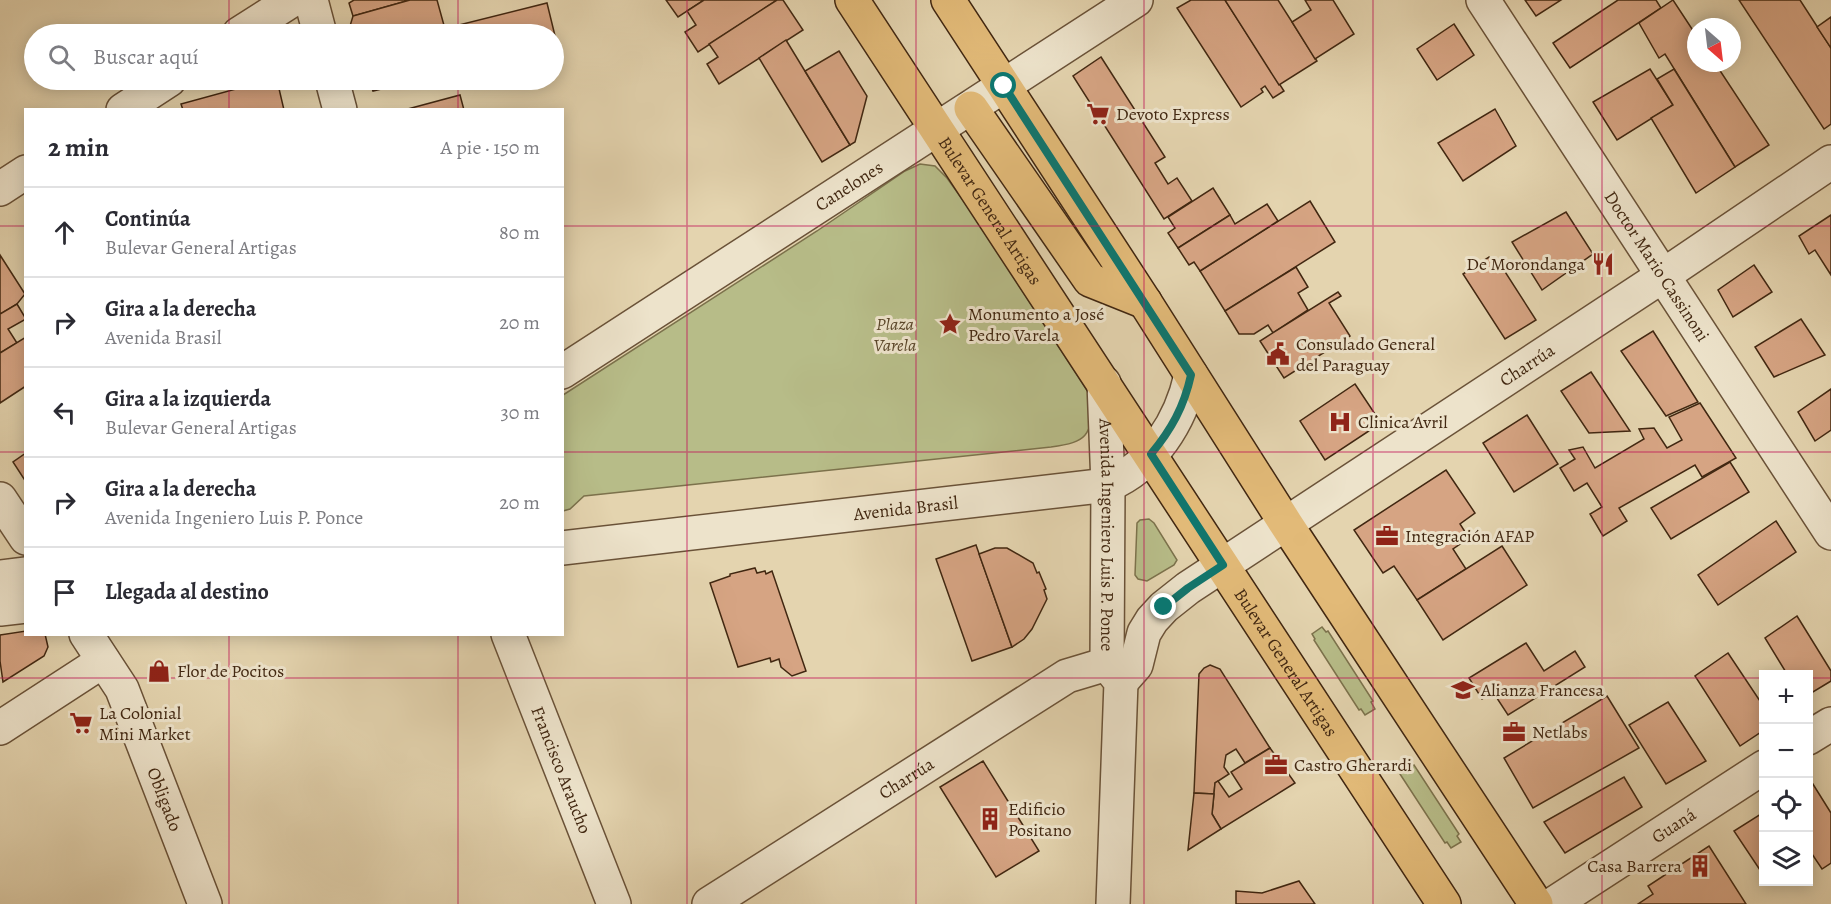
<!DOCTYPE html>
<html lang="es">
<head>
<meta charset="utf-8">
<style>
	body { margin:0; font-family:Alegreya,serif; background:#f7f7f7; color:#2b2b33 }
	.controls { position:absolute; right:18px; bottom:18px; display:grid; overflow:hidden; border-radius:0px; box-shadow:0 3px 15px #0003 }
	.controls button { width:54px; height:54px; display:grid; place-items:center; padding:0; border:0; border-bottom:2px solid #e1e1e2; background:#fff; color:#2b2b33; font:30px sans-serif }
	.compass { position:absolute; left:1687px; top:18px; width:54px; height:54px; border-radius:50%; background:#fff; box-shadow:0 3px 15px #0003; rotate:152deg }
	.stop { position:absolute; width:18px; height:18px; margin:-14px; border:4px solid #0f766e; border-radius:50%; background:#fff }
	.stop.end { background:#0f766e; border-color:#fff; box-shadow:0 2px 6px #0008 }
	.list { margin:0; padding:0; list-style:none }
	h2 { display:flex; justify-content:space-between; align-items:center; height:78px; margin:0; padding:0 24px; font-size:26px }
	h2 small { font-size:20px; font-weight:400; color:#7c7c81 }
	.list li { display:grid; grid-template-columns:39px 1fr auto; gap:18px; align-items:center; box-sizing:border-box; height:90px; padding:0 24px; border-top:2px solid #e1e1e2 }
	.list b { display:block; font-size:22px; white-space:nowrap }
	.list p { margin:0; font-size:20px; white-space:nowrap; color:#7c7c81 }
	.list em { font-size:20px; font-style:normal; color:#7c7c81 }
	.icon { flex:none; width:33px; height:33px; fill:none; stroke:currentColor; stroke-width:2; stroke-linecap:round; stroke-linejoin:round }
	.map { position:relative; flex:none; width:1831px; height:904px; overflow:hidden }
	.search { position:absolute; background:#fff; box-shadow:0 3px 15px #0003; left:24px; top:24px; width:540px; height:66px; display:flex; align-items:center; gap:15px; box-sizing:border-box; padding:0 21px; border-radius:33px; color:#7c7c81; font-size:22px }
	.panel { position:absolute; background:#fff; box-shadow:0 3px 15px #0003; left:24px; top:108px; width:540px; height:528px; border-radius:0px }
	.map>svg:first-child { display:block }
	.green { fill:#b7bc88; stroke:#7c724c; stroke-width:1.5 }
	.building { fill:#d6a483; stroke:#412711; stroke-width:1.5 }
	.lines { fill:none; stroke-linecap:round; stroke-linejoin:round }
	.minor-casing { stroke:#6a5238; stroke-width:36 }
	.major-casing { stroke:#412711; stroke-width:36 }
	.minor { stroke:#ede3cb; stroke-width:33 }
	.major { stroke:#e2ba78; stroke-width:33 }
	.route { stroke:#0f766e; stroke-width:8 }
	.grid { fill:none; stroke:#c2185b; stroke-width:1.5; stroke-opacity:0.55 }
	.labels { text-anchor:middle; stroke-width:6; stroke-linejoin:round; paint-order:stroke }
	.poi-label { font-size:18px; fill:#412711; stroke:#ede3cb; text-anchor:start }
	.street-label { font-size:18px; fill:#412711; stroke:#ede3cb }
	.park-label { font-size:18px; font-style:italic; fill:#594529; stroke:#ede3cb }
</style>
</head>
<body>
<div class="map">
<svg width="1831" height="904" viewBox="0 0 1831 904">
	<rect width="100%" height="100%" fill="#e4d4af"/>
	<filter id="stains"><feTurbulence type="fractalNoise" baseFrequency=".00333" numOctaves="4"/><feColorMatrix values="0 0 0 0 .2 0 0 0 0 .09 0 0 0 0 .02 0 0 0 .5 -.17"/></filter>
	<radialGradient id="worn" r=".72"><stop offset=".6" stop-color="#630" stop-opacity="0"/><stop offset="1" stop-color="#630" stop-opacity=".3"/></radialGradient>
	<g class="green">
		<path d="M920,164L935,166L947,178L970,210L1094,401C1090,436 1088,442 1051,447L584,496L570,509L563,511V395L817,231L905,171Z"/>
		<path d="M1149,519L1154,523L1177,560L1174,565L1147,581L1138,579L1135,575L1137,523L1140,520Z"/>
		<path d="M1322,627L1326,632L1328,631L1373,701L1371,702L1375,709L1365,715L1361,709L1359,710L1314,640L1315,639L1312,634Z"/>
		<path d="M1408,761L1412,766L1414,765L1459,834L1457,836L1461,842L1451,848L1447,842L1445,843L1400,774L1402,772L1399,767Z"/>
	</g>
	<g class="building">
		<path d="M354,0H410L353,16L349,3Z"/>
		<path d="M410,0H437L445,29L423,34H351L350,26L353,16Z"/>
		<path d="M666,0H704L678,17Z"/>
		<path d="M704,0H777L698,52L685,32L696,25L687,11Z"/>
		<path d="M777,0H783L803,30L719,84L707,64L718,57L709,44Z"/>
		<path d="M1191,0H1225L1284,91L1273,98L1265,86L1261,89L1263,92L1241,107L1177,8Z"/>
		<path d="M1225,0H1278L1317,61L1279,85Z"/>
		<path d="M1305,0H1333L1354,34L1315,59L1292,22L1311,10Z"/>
		<path d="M1525,0H1561L1536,16Z"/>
		<path d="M1618,0H1656L1661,8L1570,68L1553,43Z"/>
		<path d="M1673,0L1696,35V63H1715L1769,145L1735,167L1665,54L1659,58L1639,23Z"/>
		<path d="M1739,0H1800L1831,48V124L1824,129Z"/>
		<path d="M547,3L557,44L554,45V34H423Z"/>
		<path d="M1831,17V48L1817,27Z"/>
		<path d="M1454,24L1474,55L1437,80L1417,49Z"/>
		<path d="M786,40L850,145L822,162L759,58Z"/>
		<path d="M839,51L867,96L855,142L850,145L805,71Z"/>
		<path d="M1101,57L1165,157L1155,163L1168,184L1177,178L1192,201L1164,219L1073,76Z"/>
		<path d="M1650,69L1673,105L1617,140L1593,102Z"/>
		<path d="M1674,69L1735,167L1696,193L1651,118L1673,105L1657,79Z"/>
		<path d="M269,80H277L284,110H183L181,104Z"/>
		<path d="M369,80H418L373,91Z"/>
		<path d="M460,95L464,110H404Z"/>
		<path d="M1495,109L1516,146L1463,181L1438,143Z"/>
		<path d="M1213,188L1230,215L1178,248L1168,233L1175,228L1168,217Z"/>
		<path d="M1310,201L1335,242L1225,311L1200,271Z"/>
		<path d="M1267,204L1278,221L1200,271L1194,262L1189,265L1178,248L1230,215L1235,224Z"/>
		<path d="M1566,212L1593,254L1542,290L1512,242Z"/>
		<path d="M1831,215V275L1815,250L1809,254L1799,236Z"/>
		<path d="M0,255L25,294L17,304L0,314Z"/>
		<path d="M1489,257L1497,270L1502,267L1536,320L1505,339L1463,274Z"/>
		<path d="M1754,265L1772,292L1733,317L1718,290Z"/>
		<path d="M1296,267L1308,287L1298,293L1308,310L1273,333L1268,325L1254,334H1239L1225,311Z"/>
		<path d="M1338,292L1341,296L1329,303L1350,336L1284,378L1260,341Z"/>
		<path d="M17,304L26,319L8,329L17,343L0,353V314Z"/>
		<path d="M1801,319L1825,355L1774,377L1755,347Z"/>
		<path d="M1653,331L1698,402L1666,416L1621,351Z"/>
		<path d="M26,337V386L0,403V353Z"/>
		<path d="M1591,372L1630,431L1589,433L1561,391Z"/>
		<path d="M1355,384L1381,423L1325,460L1300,421Z"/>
		<path d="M1831,389V430L1815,441L1798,412Z"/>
		<path d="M1700,403L1736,458L1702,477L1695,465L1619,508L1627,521L1603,536L1590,514L1602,507L1587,483L1574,491L1560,468L1575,459L1569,450L1583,447L1595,468L1644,439L1639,429L1654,428L1667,448L1682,440L1669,417Z"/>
		<path d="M1527,415L1558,464L1514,492L1483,443Z"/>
		<path d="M26,453V482L13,462Z"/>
		<path d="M1730,462L1749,492L1671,539L1651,508Z"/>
		<path d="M1446,470L1475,513L1460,524L1469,538L1453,549L1466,569L1417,600L1394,566L1383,573L1354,530Z"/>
		<path d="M1776,521L1796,552L1718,605L1698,575Z"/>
		<path d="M976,545L1012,647L972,661L936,559Z"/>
		<path d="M1502,546L1527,585L1443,640L1417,600Z"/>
		<path d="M995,548H1007L1033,563L1037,573L1039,572L1046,589L1044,590L1047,599L1032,629L1024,639L1012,647L979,554Z"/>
		<path d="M755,568L757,573L765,571L766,574L772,571L806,671L792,676L781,667L779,659L771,662L770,658L738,667L710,583L730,576V574Z"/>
		<path d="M1797,616L1831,671V681L1808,695V674H1787L1765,638Z"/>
		<path d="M26,631V634H45L48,647L44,656L3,682L0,661V635Z"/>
		<path d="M1526,643L1544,671L1575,651L1585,667L1508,715L1493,692L1482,699L1469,678Z"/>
		<path d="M1728,653L1764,707V730L1740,746L1695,676Z"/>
		<path d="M1210,665L1220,669L1270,748L1245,763L1236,749L1226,755L1224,767L1229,774L1215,783L1214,794L1194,793L1199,674L1204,668Z"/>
		<path d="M1607,696L1639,748L1533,808L1504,758Z"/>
		<path d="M1668,702L1706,761L1666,784L1629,725Z"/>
		<path d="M1270,748L1295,783L1221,829L1212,814L1215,783L1218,781L1229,797L1242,789L1231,772Z"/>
		<path d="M983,761L1039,851L996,877L940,787Z"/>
		<path d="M1624,777L1642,807L1565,853L1544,822Z"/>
		<path d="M1811,781L1831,813V863L1822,869L1808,848V783Z"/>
		<path d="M1194,793L1214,794L1212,814L1221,829L1188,850Z"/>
		<path d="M1764,812V872L1762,873L1734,831Z"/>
		<path d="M1709,846L1746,904H1638L1653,894L1648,886Z"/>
		<path d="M1299,881L1315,904H1236V891L1262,893Z"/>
	</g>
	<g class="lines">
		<g class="minor-casing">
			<g id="minor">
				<path d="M311,0L320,34"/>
				<path id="s1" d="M1483,0L1831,533"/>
				<path d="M239,34L292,0"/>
				<path d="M332,80L340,110"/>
				<path d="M123,110L169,80"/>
				<path d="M0,189L26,172"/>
				<path id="s2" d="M562,372L1136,0"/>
				<path id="s3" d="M1104,383L1108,485L1107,664L1121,682L1113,904"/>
				<path d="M0,499L26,538"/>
				<path id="s4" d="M562,548L1108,485C1153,466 1181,421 1191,375"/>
				<path d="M0,577L26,574"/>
				<path d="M0,609L26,606"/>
				<path id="s5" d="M86,634L122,689L205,904"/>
				<path id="s6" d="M508,634L614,904"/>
				<path id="s7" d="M1121,682L1136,665L1144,633L1152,620L1164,607L1188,588L1664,275L1831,162"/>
				<path d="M0,728L103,661"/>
				<path d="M1808,738L1831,724"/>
				<path id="s8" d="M709,904L1067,676L1107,664"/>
				<path id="s9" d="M1553,904L1764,767"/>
			</g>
		</g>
		<g class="major-casing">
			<g id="major">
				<path id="s10" d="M852,0L1444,904"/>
				<path d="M948,0L1145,302L1286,524L1536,904"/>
				<path d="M971,108L1090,280L1145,302"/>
			</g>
		</g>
		<use href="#minor" class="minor"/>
		<use href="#major" class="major"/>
	</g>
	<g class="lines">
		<path class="route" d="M1004,86L1191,375C1184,407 1171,430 1151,454L1223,565L1188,588L1164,607"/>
	</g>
	<path class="grid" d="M229,0V34M458,0V34M687,0V904M916,0V904M1144,0V904M1373,0V904M1602,0V904M229,80V110M458,80V110M0,226H26M562,226H1831M0,452H26M562,452H1831M229,634V904M458,634V904M0,678H1764M1808,678H1831"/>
	<defs>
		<g id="supermarket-bare" transform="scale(1.8)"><path d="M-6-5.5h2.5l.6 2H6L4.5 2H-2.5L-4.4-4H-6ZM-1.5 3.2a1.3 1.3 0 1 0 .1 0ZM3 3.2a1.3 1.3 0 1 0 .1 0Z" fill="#8f2418" stroke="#ede3cb" stroke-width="2.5" paint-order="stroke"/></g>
		<g id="restaurant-bare" transform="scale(1.8)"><path d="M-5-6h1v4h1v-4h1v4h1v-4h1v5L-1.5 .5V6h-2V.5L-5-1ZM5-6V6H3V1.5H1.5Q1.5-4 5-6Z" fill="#8f2418" stroke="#ede3cb" stroke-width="2.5" paint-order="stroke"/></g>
		<g id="sight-bare" transform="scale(1.8)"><path d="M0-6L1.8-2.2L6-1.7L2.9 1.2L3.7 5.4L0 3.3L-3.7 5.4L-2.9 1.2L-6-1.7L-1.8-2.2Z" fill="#8f2418" stroke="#ede3cb" stroke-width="2.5" paint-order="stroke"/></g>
		<g id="civic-bare" transform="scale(1.8)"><path d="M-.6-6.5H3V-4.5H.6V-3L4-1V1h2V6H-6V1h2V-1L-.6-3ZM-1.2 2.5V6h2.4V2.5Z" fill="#8f2418" stroke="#ede3cb" stroke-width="2.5" paint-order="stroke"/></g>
		<g id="hospital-bare" transform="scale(1.8)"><path d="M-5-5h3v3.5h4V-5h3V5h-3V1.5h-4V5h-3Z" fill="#8f2418" stroke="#ede3cb" stroke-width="2.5" paint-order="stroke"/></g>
		<g id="office-bare" transform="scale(1.8)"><path d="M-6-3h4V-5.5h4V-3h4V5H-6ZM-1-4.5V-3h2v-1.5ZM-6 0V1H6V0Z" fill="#8f2418" stroke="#ede3cb" stroke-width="2.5" paint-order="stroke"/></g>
		<g id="shop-bare" transform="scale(1.8)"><path d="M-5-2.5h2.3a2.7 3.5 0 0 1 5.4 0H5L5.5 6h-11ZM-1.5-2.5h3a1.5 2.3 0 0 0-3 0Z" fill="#8f2418" stroke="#ede3cb" stroke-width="2.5" paint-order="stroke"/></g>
		<g id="school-bare" transform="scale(1.8)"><path d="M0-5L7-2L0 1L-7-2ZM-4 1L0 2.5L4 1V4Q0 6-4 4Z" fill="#8f2418" stroke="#ede3cb" stroke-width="2.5" paint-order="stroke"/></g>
		<g id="building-bare" transform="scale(1.8)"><path d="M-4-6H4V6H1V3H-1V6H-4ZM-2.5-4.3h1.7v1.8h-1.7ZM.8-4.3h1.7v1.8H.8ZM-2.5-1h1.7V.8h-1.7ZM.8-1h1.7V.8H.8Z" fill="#8f2418" stroke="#ede3cb" stroke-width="2.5" paint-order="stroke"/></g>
	</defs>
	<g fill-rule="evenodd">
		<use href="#supermarket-bare" x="1098" y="114"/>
		<use href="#restaurant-bare" x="1603" y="264"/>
		<use href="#sight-bare" x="950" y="324"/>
		<use href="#civic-bare" x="1278" y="354"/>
		<use href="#hospital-bare" x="1340" y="422"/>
		<use href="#office-bare" x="1387" y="536"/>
		<use href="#shop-bare" x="159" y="671"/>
		<use href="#school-bare" x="1463" y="690"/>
		<use href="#supermarket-bare" x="81" y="723"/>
		<use href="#office-bare" x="1514" y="732"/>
		<use href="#office-bare" x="1276" y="765"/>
		<use href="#building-bare" x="990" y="819"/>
		<use href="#building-bare" x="1700" y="866"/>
	</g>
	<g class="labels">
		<g class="poi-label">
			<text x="1116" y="120">Devoto Express</text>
			<text x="1585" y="270" text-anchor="end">De Morondanga</text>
			<text x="968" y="320">Monumento a José<tspan x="968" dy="21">Pedro Varela</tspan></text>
			<text x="1296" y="350">Consulado General<tspan x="1296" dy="21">del Paraguay</tspan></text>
			<text x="1358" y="428">Clinica Avril</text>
			<text x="1405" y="542">Integración AFAP</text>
			<text x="177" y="677">Flor de Pocitos</text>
			<text x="1481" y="696">Alianza Francesa</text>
			<text x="99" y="719">La Colonial<tspan x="99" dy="21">Mini Market</tspan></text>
			<text x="1532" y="738">Netlabs</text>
			<text x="1294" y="771">Castro Gherardi</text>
			<text x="1008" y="815">Edificio<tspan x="1008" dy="21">Positano</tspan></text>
			<text x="1682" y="872" text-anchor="end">Casa Barrera</text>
		</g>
		<g class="street-label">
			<text dy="6" stroke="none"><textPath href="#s2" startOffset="342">Canelones</textPath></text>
			<text dy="6" stroke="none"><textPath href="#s10" startOffset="252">Bulevar General Artigas</textPath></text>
			<text dy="6" stroke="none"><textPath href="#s1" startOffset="318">Doctor Mario Cassinoni</textPath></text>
			<text dy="6" stroke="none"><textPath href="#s7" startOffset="525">Charrúa</textPath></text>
			<text dy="6" stroke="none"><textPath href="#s4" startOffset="346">Avenida Brasil</textPath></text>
			<text dy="6" stroke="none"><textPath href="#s3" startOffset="152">Avenida Ingeniero Luis P. Ponce</textPath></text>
			<text dy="6" stroke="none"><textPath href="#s10" startOffset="792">Bulevar General Artigas</textPath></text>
			<text dy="6" stroke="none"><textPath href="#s6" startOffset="146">Francisco Araucho</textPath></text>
			<text dy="6" stroke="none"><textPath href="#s8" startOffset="234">Charrúa</textPath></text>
			<text dy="6" stroke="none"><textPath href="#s5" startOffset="184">Obligado</textPath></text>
			<text dy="6" stroke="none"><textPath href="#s9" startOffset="144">Guaná</textPath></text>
		</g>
		<g class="park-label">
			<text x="895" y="330">Plaza<tspan x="895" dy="21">Varela</tspan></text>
		</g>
	</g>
	<rect width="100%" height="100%" filter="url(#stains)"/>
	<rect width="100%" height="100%" fill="url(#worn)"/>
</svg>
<div class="controls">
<button>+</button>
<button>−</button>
<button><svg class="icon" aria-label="locate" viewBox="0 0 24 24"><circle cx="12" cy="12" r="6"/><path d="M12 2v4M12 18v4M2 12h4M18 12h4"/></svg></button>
<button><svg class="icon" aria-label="layers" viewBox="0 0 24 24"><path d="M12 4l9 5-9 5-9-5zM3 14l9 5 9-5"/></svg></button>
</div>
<svg class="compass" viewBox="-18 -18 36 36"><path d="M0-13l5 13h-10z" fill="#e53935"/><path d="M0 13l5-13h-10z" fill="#7c7c81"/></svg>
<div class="stop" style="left:1004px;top:86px"></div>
<div class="stop end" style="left:1164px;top:607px"></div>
<div class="search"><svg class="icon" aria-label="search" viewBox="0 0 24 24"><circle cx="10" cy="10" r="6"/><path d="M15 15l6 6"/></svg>Buscar aquí</div>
<section class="panel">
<h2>2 min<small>A pie · 150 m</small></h2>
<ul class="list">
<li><svg class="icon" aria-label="ahead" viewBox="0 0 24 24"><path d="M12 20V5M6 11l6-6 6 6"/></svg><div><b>Continúa</b><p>Bulevar General Artigas</p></div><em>80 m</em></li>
<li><svg class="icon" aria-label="right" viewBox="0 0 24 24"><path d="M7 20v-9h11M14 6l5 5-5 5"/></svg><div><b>Gira a la derecha</b><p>Avenida Brasil</p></div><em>20 m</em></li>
<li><svg class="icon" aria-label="left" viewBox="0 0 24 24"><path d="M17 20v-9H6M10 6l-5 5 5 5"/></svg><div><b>Gira a la izquierda</b><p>Bulevar General Artigas</p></div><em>30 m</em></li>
<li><svg class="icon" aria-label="right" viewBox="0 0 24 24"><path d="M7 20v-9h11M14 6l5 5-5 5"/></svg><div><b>Gira a la derecha</b><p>Avenida Ingeniero Luis P. Ponce</p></div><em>20 m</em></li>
<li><svg class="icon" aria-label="arrive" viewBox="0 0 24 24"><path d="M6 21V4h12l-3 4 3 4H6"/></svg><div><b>Llegada al destino</b></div></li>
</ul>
</section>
</div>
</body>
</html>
